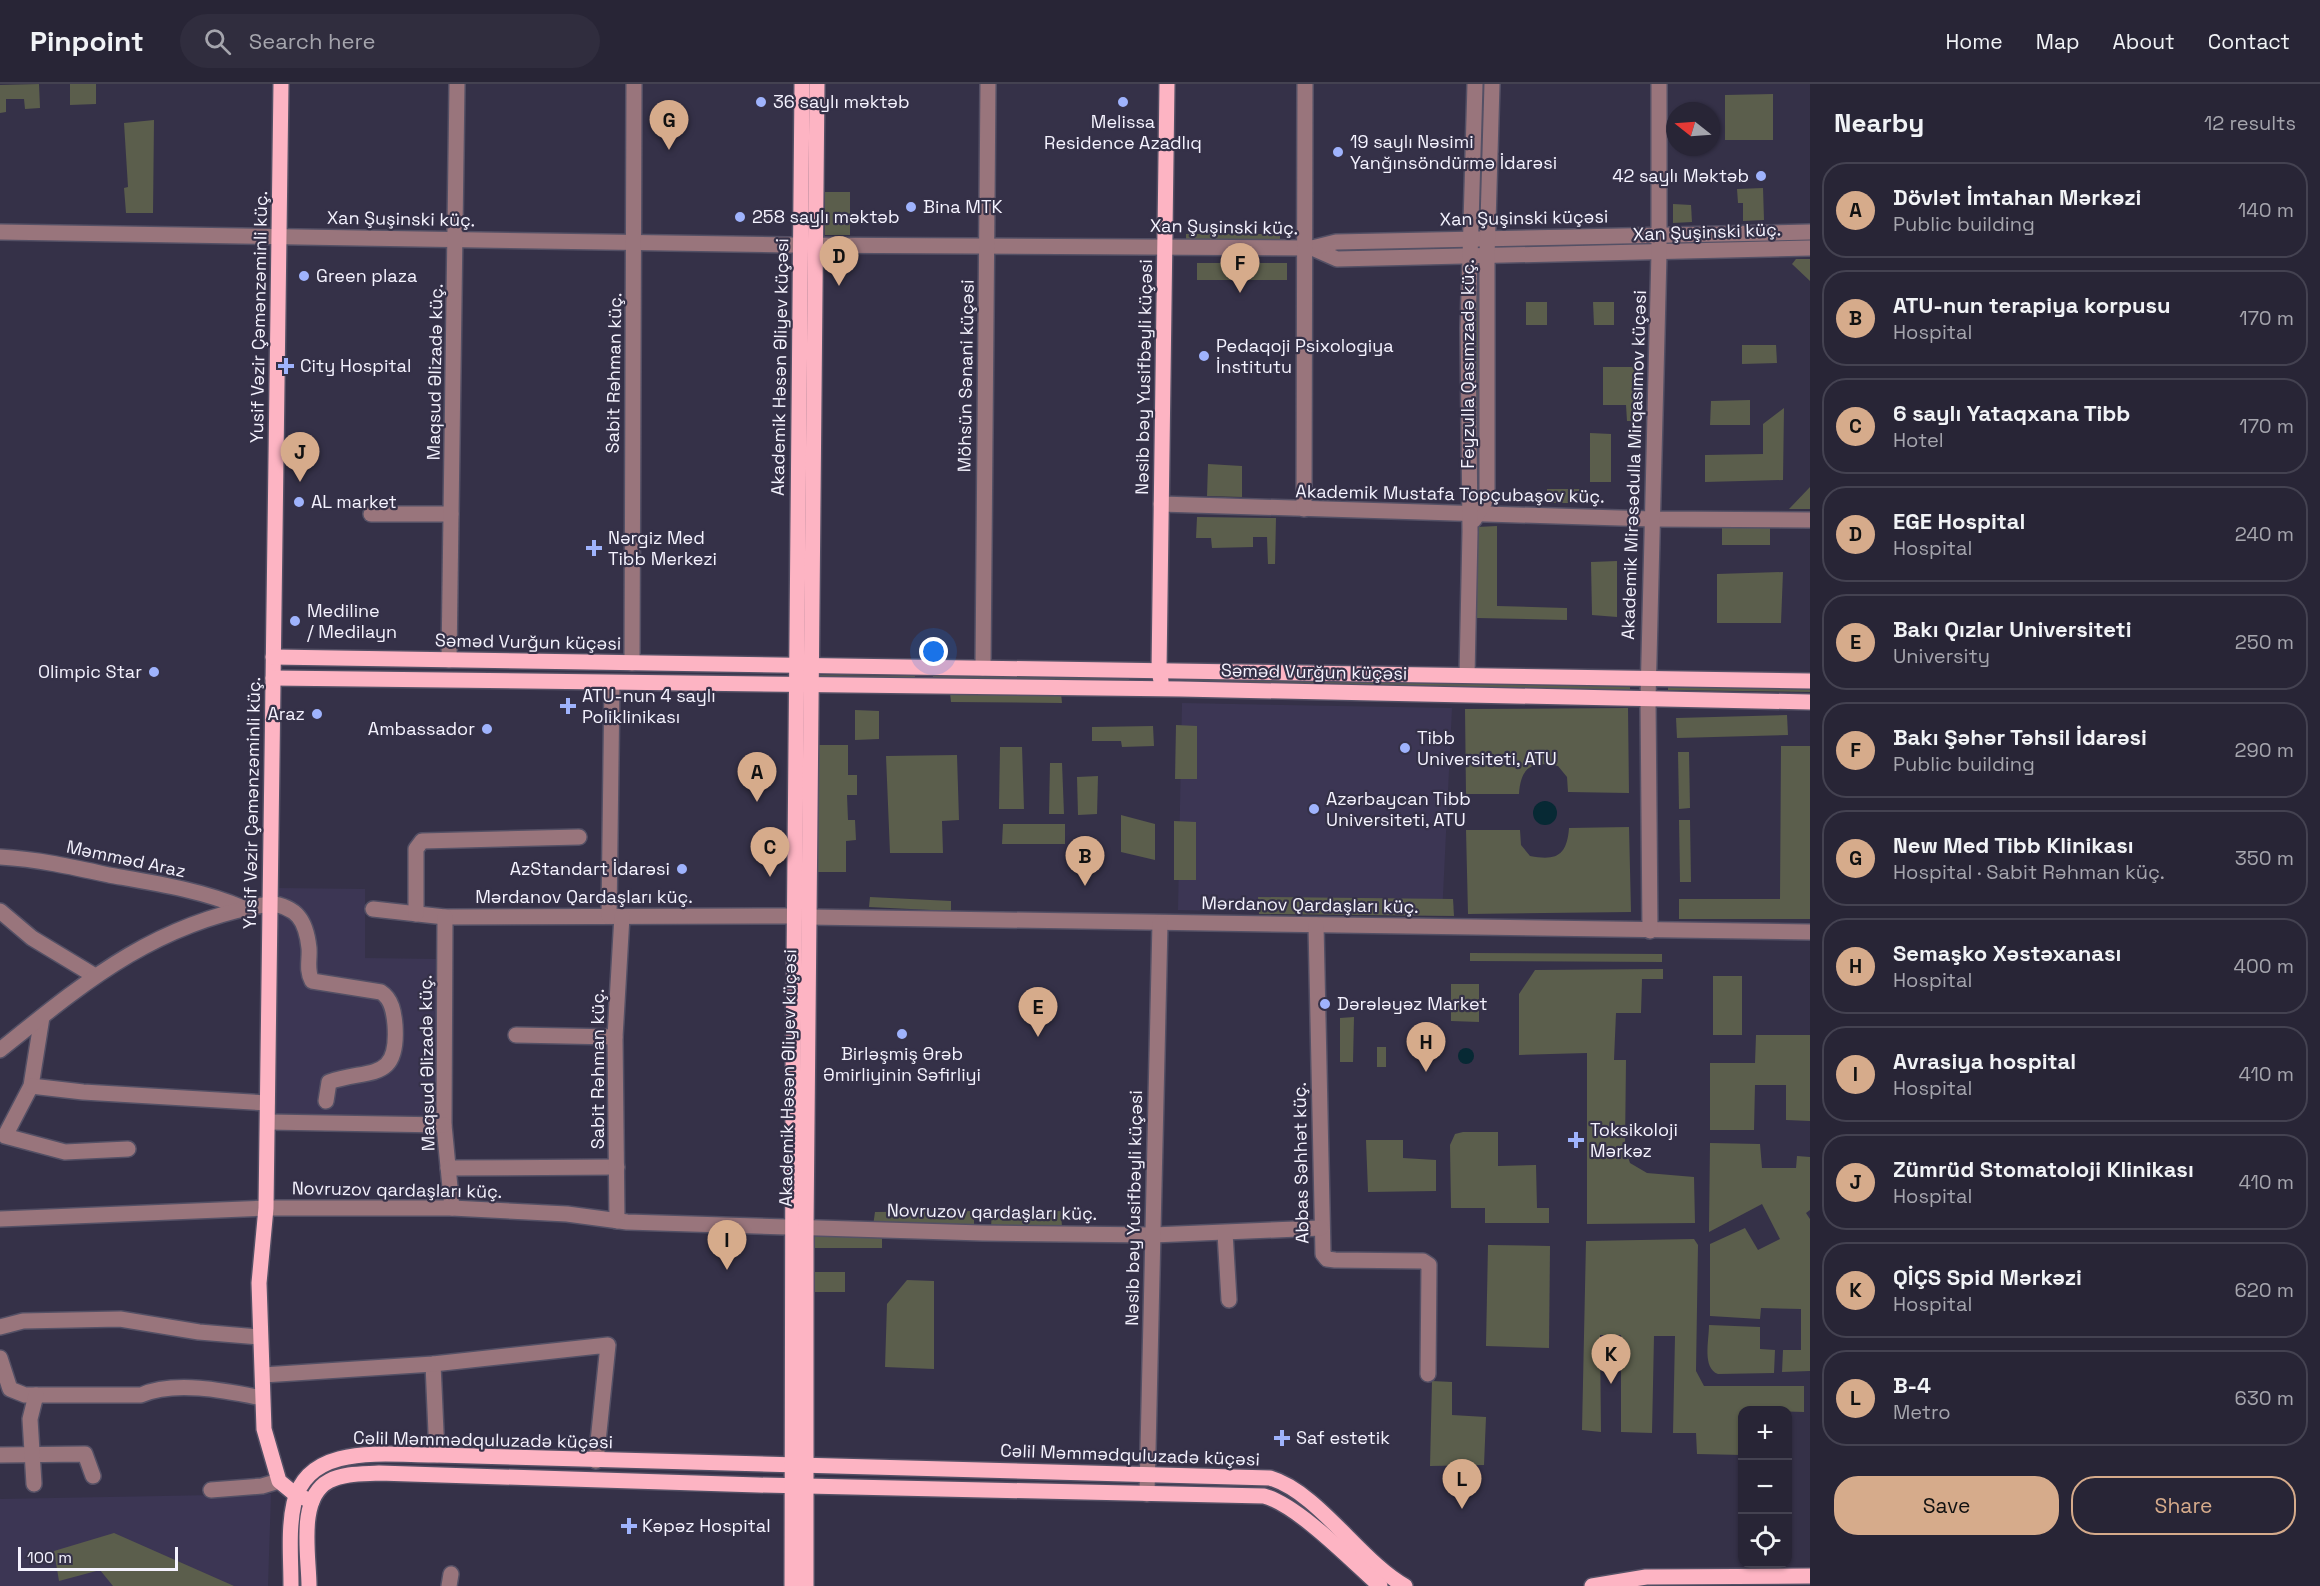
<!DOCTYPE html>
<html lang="en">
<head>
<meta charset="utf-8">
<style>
	body { margin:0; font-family:"Space Grotesk",sans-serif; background:#302d3e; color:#f1f3f6 }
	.controls { position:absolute; right:18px; bottom:18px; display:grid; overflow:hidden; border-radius:12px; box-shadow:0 2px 4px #0004 }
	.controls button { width:54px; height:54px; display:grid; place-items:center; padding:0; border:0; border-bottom:2px solid #444251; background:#282536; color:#f1f3f6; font:30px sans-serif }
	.compass { position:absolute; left:1666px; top:18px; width:54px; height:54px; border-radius:50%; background:#282536; box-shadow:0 2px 4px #0004; rotate:287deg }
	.scale { position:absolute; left:18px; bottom:15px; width:160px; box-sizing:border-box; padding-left:6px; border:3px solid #f4f2fe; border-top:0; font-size:16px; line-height:21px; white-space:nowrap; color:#f4f2fe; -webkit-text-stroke:4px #353148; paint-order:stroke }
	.you { position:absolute; left:934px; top:568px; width:21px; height:21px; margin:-15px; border:4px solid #fff; border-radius:50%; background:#1a73e8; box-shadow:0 0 0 9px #1a73e833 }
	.badge { display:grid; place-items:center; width:39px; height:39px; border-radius:50%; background:#d6ab8b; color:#111; font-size:20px; font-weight:700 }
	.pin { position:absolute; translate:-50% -50px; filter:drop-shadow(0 2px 3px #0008) }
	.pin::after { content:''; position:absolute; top:32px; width:21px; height:18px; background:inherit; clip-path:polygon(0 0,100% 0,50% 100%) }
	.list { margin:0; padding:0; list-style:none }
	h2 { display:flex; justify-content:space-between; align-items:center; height:78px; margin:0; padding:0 24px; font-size:26px }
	h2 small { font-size:20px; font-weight:400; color:#a5a5ad }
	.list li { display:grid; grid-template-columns:39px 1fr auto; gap:18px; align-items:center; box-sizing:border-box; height:96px; margin:0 12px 12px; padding:0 12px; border:2px solid #444251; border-radius:24px }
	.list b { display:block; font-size:22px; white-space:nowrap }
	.list p { margin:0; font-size:20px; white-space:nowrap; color:#a5a5ad }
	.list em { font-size:20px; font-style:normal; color:#a5a5ad }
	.actions { display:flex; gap:12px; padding:18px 24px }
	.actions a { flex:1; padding:14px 0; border:2px solid #d6ab8b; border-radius:24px; text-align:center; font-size:21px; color:#d6ab8b }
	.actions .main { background:#d6ab8b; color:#111 }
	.icon { flex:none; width:33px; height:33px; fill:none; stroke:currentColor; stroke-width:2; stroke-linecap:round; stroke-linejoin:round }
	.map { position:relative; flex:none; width:1810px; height:1502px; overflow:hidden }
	header { display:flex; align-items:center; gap:36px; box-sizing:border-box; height:84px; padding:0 30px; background:#282536; border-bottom:2px solid #444251 }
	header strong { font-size:28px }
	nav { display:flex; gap:33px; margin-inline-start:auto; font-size:21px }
	.search { width:420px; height:54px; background:#302d3e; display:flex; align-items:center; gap:15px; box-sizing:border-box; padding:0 21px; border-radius:33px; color:#a5a5ad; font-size:22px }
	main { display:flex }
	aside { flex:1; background:#282536 }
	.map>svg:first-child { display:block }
	.built { fill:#3c3654 }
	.green { fill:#5b5e4c }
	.water { fill:#072934 }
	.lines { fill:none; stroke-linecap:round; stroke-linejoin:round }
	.minor-casing { stroke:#545065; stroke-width:18 }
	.major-casing { stroke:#545065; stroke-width:18 }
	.minor { stroke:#99757c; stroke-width:15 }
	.major { stroke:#fdb4c3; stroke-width:15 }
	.poi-dot { fill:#9fb3fd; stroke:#353148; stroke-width:2 }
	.labels { text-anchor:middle; stroke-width:4.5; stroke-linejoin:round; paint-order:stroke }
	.poi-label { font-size:18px; fill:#f4f2fe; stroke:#353148; text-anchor:start }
	.street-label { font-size:18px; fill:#f4f2fe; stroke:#353148 }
</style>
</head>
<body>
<header>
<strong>Pinpoint</strong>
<div class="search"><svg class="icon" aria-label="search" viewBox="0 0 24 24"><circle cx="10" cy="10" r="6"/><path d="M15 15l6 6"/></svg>Search here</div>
<nav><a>Home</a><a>Map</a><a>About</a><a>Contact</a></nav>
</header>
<main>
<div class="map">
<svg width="1810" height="1502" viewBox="0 0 1810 1502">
	<rect width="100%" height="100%" fill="#353148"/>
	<g class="built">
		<path d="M1182,619L1452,624L1442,832L1178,826Z"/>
		<path d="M278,804L365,805V874L437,875L436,1037L275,1036Z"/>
		<path d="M271,1410L268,1502H0V1415Z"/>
	</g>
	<g class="green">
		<path d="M39,0L40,24L25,25L24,15H6V28L0,29V1Z"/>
		<path d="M70,0H96V20L70,21Z"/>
		<path d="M1773,10V56H1725V11Z"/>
		<path d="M154,36L153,129H126L124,104L128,103L124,39Z"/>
		<path d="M1763,104L1764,136L1743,137V119H1738L1737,105Z"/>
		<rect x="825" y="108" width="25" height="43"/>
		<path d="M1673,120L1691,121L1692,138L1673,139Z"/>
		<path d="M1186,150H1280V161L1186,162Z"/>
		<path d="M1810,154V157L1675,159V156Z"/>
		<path d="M1796,175H1810V197L1792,180Z"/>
		<rect x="1197" y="179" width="90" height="17"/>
		<path d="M1474,184H1482V414L1474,415Z"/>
		<rect x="1526" y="218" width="21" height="23"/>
		<path d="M1593,218H1614V241H1594Z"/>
		<path d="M1742,261H1776L1777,279L1742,280Z"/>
		<path d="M1603,283H1640V337H1627L1626,321H1603Z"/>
		<path d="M1750,316V341H1710L1711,317Z"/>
		<path d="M1784,324L1783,396L1705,398V371L1763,370V340Z"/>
		<path d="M1590,349L1611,350V398H1590Z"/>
		<path d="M1208,380L1242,382V413L1207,412Z"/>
		<path d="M1810,403V425H1789Z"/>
		<rect x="1547" y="405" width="37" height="14"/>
		<path d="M1197,433L1276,434L1275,480H1268L1267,453H1253V463L1212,464L1211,454H1196Z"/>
		<path d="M1497,442V522L1567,524V536L1477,534V443Z"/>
		<rect x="1722" y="443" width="48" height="18"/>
		<path d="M1617,477V533L1592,531L1591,478Z"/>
		<path d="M1783,488L1781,539H1717V490Z"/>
		<path d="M814,591L915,592V595L815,594Z"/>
		<path d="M933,592L1129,593V596H933Z"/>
		<path d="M1186,594L1630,601V606L1187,598Z"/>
		<path d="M1668,603L1810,605V608L1668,606Z"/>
		<path d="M950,609H1061L1062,619L951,618Z"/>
		<path d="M1628,624L1629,709L1568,708L1567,693L1558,682C1532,677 1521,682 1519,710H1466L1465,625Z"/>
		<path d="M855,626L879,627V655L855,656Z"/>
		<path d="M1787,631L1788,651L1677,654L1676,634Z"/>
		<path d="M1176,641L1197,642V695H1175Z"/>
		<path d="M1153,642L1154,662L1122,663L1121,657H1092V643Z"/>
		<path d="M816,661H848V691H857V711H847L848,736H855L856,756L846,757V788H815Z"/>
		<path d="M1781,662H1810V835H1679V815H1780Z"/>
		<path d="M1000,663H1022L1024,725H999Z"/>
		<path d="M1678,668H1689L1690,724L1679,725Z"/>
		<path d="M957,671L959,736L942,737L943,769H890L886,672Z"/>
		<path d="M1050,679H1062L1064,730H1049Z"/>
		<path d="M1098,692L1097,730L1078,731L1077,693Z"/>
		<path d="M1121,731L1155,740V776L1121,768Z"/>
		<path d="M1679,736H1690L1691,798H1680Z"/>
		<path d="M1174,737L1196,738V796H1174Z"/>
		<path d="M1003,740H1065V760H1002Z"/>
		<path d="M1629,743L1631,828L1468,830L1466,746H1520L1521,761L1530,772C1556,777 1567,772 1569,744Z"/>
		<path d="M870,813L951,817V827L869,823Z"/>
		<path d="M1258,813L1453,815L1454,832L1259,830Z"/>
		<path d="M1470,869L1662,870V878L1470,877Z"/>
		<path d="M1663,885V895H1642L1641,929H1616L1614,976H1626L1625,1064L1630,1079L1647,1089L1694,1093L1695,1139L1587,1140V969L1519,971V910L1535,886Z"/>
		<rect x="1713" y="892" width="29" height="59"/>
		<path d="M1451,900H1479V938L1451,937Z"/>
		<path d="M1354,933L1353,978H1340V934Z"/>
		<path d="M1756,951H1810V1037L1786,1036V1001H1755L1754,1046H1710V979H1755Z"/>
		<rect x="1377" y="963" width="9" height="20"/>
		<path d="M1463,1048H1498V1082L1536,1081L1537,1124H1549V1139H1485V1124H1451L1450,1061L1455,1050Z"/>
		<path d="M1366,1056H1403V1074L1436,1076V1107L1368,1108Z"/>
		<path d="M1710,1059L1760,1060L1762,1084H1796L1797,1072L1810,1073V1126L1806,1129L1810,1135V1287L1782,1288L1783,1266H1801V1225L1761,1224L1760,1235L1710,1232V1160L1745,1144L1758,1166L1780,1155L1762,1120L1709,1148Z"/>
		<path d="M974,1127V1143L873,1142L875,1128Z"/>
		<path d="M992,1127H1061L1062,1143H991Z"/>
		<path d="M882,1151V1164H814L813,1188H845V1208H809V1152Z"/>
		<path d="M1694,1155L1698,1161L1696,1287L1704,1302H1804V1328L1742,1326V1371L1697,1370L1696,1349H1673L1675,1252H1654L1652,1349L1621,1348V1251H1600L1601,1348L1582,1346L1586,1157Z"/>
		<path d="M1488,1161L1550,1162L1549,1264L1486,1262Z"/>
		<path d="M907,1196L934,1197V1285L885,1283L887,1220Z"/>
		<path d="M1709,1241L1760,1243V1265L1775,1266L1774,1289L1718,1290C1702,1284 1709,1257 1709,1241Z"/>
		<path d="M1432,1297L1452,1298V1331L1486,1333L1484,1381L1430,1382Z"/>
		<path d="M114,1449L234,1502H113L100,1486L59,1497L54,1467Z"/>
	</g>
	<g class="water">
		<circle cx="1545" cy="729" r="12"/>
		<circle cx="1466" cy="972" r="8"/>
	</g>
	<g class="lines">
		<g class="minor-casing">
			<g id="minor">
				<path d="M0,148L788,161L1312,164L1337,175L1810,164"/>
				<path d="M1312,164L1336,158L1810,148"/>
				<path d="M1161,420L1652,435L1810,436"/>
				<path d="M1304,425L1305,0"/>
				<path d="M371,430H451"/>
				<path d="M1474,436L1487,414V173L1492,0"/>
				<path d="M449,576L457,0"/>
				<path d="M632,579L634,0"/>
				<path d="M983,584L988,0"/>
				<path d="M1467,591L1470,448L1468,244L1475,0"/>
				<path d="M0,773C37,775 73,783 109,791C154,799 201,806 243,824"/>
				<path d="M269,819C297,823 306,836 309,864C310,875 306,886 312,897L381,908C392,915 394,929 395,941C399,999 369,984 329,998L326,1017"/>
				<path d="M373,825L445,833L795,832"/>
				<path d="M0,827L32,854L95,892"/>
				<path d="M416,830V765L422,757L579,753"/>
				<path d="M609,832L612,599"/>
				<path d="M445,833L444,1041L452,1124"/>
				<path d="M809,833L1810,848"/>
				<path d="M1316,841L1323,1170L1327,1175L1335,1176L1423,1177L1429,1181L1428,1290"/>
				<path d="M1650,847L1648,615L1659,169V0"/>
				<path d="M42,933L31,1002L5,1052L65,1068L128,1065"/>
				<path d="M516,951L615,953"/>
				<path d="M0,966C86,897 156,838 269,820"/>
				<path d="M31,1002L83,1008L267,1019"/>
				<path d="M268,1038L444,1041"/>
				<path d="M448,1084L617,1083"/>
				<path d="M0,1135L266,1124H452L567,1130L627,1138L982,1149L1153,1151L1321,1144"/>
				<path d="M617,1137L615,953L622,832"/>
				<path d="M1225,1149L1229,1216"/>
				<path d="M0,1243L23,1237L120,1235L199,1248L260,1253"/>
				<path d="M0,1274L10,1305L25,1311H141C175,1296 227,1307 262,1314"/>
				<path d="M433,1280L437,1371"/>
				<path d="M263,1291L433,1280L608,1261L596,1377"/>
				<path d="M0,1371L85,1370L93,1392"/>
				<path d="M34,1400L30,1335L36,1311"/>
				<path d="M211,1406L262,1402L279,1397"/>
				<path d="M1147,1410L1160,839"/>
				<path d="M449,1502L451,1490"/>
			</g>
		</g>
		<g class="major-casing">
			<g id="major">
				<path d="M281,0L266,1124L259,1199L264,1345L279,1397L296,1411L312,1417"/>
				<path d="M273,573L1810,597"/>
				<path d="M273,594L1181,605L1810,618"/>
				<path d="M1161,597L1159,587L1167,0"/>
				<path d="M291,1502C291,1475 288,1445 294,1419C308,1357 390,1372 437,1371L1270,1394C1318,1408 1361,1478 1405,1502"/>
				<path d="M309,1502C309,1472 297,1414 329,1397C344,1389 363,1390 379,1389L758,1401L1264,1412C1298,1421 1353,1478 1380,1502"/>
				<path d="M792,1502L793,990L802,0"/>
				<path d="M806,1502V1144L817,0"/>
				<path d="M1592,1502L1646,1493L1810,1492"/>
			</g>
		</g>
		<use href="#minor" class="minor"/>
		<use href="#major" class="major"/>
	</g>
	<g class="poi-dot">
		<circle cx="761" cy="18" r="6"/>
		<circle cx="1123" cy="18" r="6"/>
		<circle cx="1338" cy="68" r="6"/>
		<circle cx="1761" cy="92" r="6"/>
		<circle cx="911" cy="123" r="6"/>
		<circle cx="740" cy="133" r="6"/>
		<circle cx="304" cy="192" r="6"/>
		<circle cx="1204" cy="272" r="6"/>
		<path d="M283 273h6v6h6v6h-6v6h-6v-6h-6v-6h6z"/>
		<circle cx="299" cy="418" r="6"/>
		<path d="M591 455h6v6h6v6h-6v6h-6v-6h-6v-6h6z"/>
		<circle cx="295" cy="537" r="6"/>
		<circle cx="154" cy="588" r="6"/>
		<path d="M565 613h6v6h6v6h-6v6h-6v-6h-6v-6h6z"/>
		<circle cx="317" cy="630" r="6"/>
		<circle cx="487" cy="645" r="6"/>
		<circle cx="1405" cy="664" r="6"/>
		<circle cx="1314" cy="725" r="6"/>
		<circle cx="682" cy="785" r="6"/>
		<circle cx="1325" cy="920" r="6"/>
		<circle cx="902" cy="950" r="6"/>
		<path d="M1573 1047h6v6h6v6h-6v6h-6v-6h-6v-6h6z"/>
		<path d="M1279 1345h6v6h6v6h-6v6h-6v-6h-6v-6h6z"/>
		<path d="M626 1433h6v6h6v6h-6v6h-6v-6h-6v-6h6z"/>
	</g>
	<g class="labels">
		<g class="poi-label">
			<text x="773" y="24">36 saylı məktəb</text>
			<text x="1123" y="44" text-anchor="middle">Melissa<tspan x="1123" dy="21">Residence Azadlıq</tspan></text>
			<text x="1350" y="64">19 saylı Nəsimi<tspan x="1350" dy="21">Yanğınsöndürmə İdarəsi</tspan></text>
			<text x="1749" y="98" text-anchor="end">42 saylı Məktəb</text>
			<text x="923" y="129">Bina MTK</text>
			<text x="752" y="139">258 saylı məktəb</text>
			<text x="316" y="198">Green plaza</text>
			<text x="1216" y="268">Pedaqoji Psixologiya<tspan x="1216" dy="21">İnstitutu</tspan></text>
			<text x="300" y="288">City Hospital</text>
			<text x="311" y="424">AL market</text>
			<text x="608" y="460">Nərgiz Med<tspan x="608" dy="21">Tibb Merkezi</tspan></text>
			<text x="307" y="533">Mediline<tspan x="307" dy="21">/ Medilayn</tspan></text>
			<text x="142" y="594" text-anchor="end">Olimpic Star</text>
			<text x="582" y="618">ATU-nun 4 saylı<tspan x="582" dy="21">Poliklinikası</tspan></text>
			<text x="305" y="636" text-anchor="end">Araz</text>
			<text x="475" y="651" text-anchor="end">Ambassador</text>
			<text x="1417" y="660">Tibb<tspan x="1417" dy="21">Universiteti, ATU</tspan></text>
			<text x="1326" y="721">Azərbaycan Tibb<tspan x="1326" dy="21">Universiteti, ATU</tspan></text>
			<text x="670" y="791" text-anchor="end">AzStandart İdarəsi</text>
			<text x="1337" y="926">Dərələyəz Market</text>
			<text x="902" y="976" text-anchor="middle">Birləşmiş Ərəb<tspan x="902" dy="21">Əmirliyinin Səfirliyi</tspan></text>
			<text x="1590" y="1052">Toksikoloji<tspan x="1590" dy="21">Mərkəz</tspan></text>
			<text x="1296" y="1360">Saf estetik</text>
			<text x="642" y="1448">Kəpəz Hospital</text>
		</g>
		<g class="street-label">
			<text transform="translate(1524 134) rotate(-1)" y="6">Xan Şuşinski küçəsi</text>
			<text transform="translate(401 135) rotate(1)" y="6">Xan Şuşinski küç.</text>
			<text transform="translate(1224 143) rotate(1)" y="6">Xan Şuşinski küç.</text>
			<text transform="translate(1707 148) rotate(-2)" y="6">Xan Şuşinski küç.</text>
			<text transform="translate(259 233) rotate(-89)" y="6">Yusif Vəzir Çəmənzəminli küç.</text>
			<text transform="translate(1468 280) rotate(-90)" y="6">Feyzulla Qasımzadə küç.</text>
			<text transform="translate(780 283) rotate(-89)" y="6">Akademik Həsən Əliyev küçəsi</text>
			<text transform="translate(435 288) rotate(-89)" y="6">Maqsud Əlizadə küç.</text>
			<text transform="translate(614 289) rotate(-89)" y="6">Sabit Rəhman küç.</text>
			<text transform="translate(966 292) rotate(-89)" y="6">Möhsün Sənani küçəsi</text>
			<text transform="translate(1144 293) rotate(-89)" y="6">Nəsib bəy Yusifbəyli küçəsi</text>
			<text transform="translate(1634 381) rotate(-88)" y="6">Akademik Mirəsədulla Mirqasımov küçəsi</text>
			<text transform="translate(1450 410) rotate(1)" y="6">Akademik Mustafa Topçubaşov küç.</text>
			<text transform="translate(528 558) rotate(1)" y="6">Səməd Vurğun küçəsi</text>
			<text transform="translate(1314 588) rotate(1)" y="6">Səməd Vurğun küçəsi</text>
			<text transform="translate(252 719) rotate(-89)" y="6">Yusif Vəzir Çəmənzəminli küç.</text>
			<text transform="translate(126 775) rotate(12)" y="6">Məmməd Araz</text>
			<text x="584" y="819">Mərdanov Qardaşları küç.</text>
			<text transform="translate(1310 821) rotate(1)" y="6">Mərdanov Qardaşları küç.</text>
			<text transform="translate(427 979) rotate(-91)" y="6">Maqsud Əlizadə küç.</text>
			<text transform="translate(598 985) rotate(-90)" y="6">Sabit Rəhman küç.</text>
			<text transform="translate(788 994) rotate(-89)" y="6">Akademik Həsən Əliyev küçəsi</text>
			<text transform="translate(1301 1079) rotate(-91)" y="6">Abbas Səhhət küç.</text>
			<text transform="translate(397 1106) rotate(1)" y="6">Novruzov qardaşları küç.</text>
			<text transform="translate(1134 1124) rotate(-89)" y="6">Nəsib bəy Yusifbəyli küçəsi</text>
			<text transform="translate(992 1128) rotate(1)" y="6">Novruzov qardaşları küç.</text>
			<text transform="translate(483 1356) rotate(1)" y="6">Cəlil Məmmədquluzadə küçəsi</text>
			<text transform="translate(1130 1371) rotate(2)" y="6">Cəlil Məmmədquluzadə küçəsi</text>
		</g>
	</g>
</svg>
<div class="controls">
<button>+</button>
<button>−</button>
<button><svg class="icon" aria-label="locate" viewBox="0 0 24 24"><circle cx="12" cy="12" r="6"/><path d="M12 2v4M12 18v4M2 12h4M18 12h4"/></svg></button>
</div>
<svg class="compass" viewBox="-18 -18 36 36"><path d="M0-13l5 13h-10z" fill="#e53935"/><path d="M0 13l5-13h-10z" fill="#a5a5ad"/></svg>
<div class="scale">100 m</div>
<div class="you"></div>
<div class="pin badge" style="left:757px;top:718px">A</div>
<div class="pin badge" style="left:1085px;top:802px">B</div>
<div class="pin badge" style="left:770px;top:793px">C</div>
<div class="pin badge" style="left:839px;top:202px">D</div>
<div class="pin badge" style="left:1038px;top:953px">E</div>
<div class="pin badge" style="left:1240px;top:209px">F</div>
<div class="pin badge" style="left:669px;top:66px">G</div>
<div class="pin badge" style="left:1426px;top:988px">H</div>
<div class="pin badge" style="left:727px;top:1186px">I</div>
<div class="pin badge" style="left:300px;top:398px">J</div>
<div class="pin badge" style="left:1611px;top:1300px">K</div>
<div class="pin badge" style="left:1462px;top:1425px">L</div>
</div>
<aside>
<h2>Nearby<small>12 results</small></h2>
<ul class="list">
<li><span class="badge">A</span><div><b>Dövlət İmtahan Mərkəzi</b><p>Public building</p></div><em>140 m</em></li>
<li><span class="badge">B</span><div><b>ATU-nun terapiya korpusu</b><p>Hospital</p></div><em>170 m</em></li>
<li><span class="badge">C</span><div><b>6 saylı Yataqxana Tibb</b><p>Hotel</p></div><em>170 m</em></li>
<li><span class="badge">D</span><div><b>EGE Hospital</b><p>Hospital</p></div><em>240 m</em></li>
<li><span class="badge">E</span><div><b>Bakı Qızlar Universiteti</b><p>University</p></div><em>250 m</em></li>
<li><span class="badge">F</span><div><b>Bakı Şəhər Təhsil İdarəsi</b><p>Public building</p></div><em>290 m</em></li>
<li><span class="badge">G</span><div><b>New Med Tibb Klinikası</b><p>Hospital · Sabit Rəhman küç.</p></div><em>350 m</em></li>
<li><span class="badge">H</span><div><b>Semaşko Xəstəxanası</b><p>Hospital</p></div><em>400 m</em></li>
<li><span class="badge">I</span><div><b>Avrasiya hospital</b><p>Hospital</p></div><em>410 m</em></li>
<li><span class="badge">J</span><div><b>Zümrüd Stomatoloji Klinikası</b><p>Hospital</p></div><em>410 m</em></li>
<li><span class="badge">K</span><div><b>QİÇS Spid Mərkəzi</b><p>Hospital</p></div><em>620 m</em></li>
<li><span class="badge">L</span><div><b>B-4</b><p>Metro</p></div><em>630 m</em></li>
</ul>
<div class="actions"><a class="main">Save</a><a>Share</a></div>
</aside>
</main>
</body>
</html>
